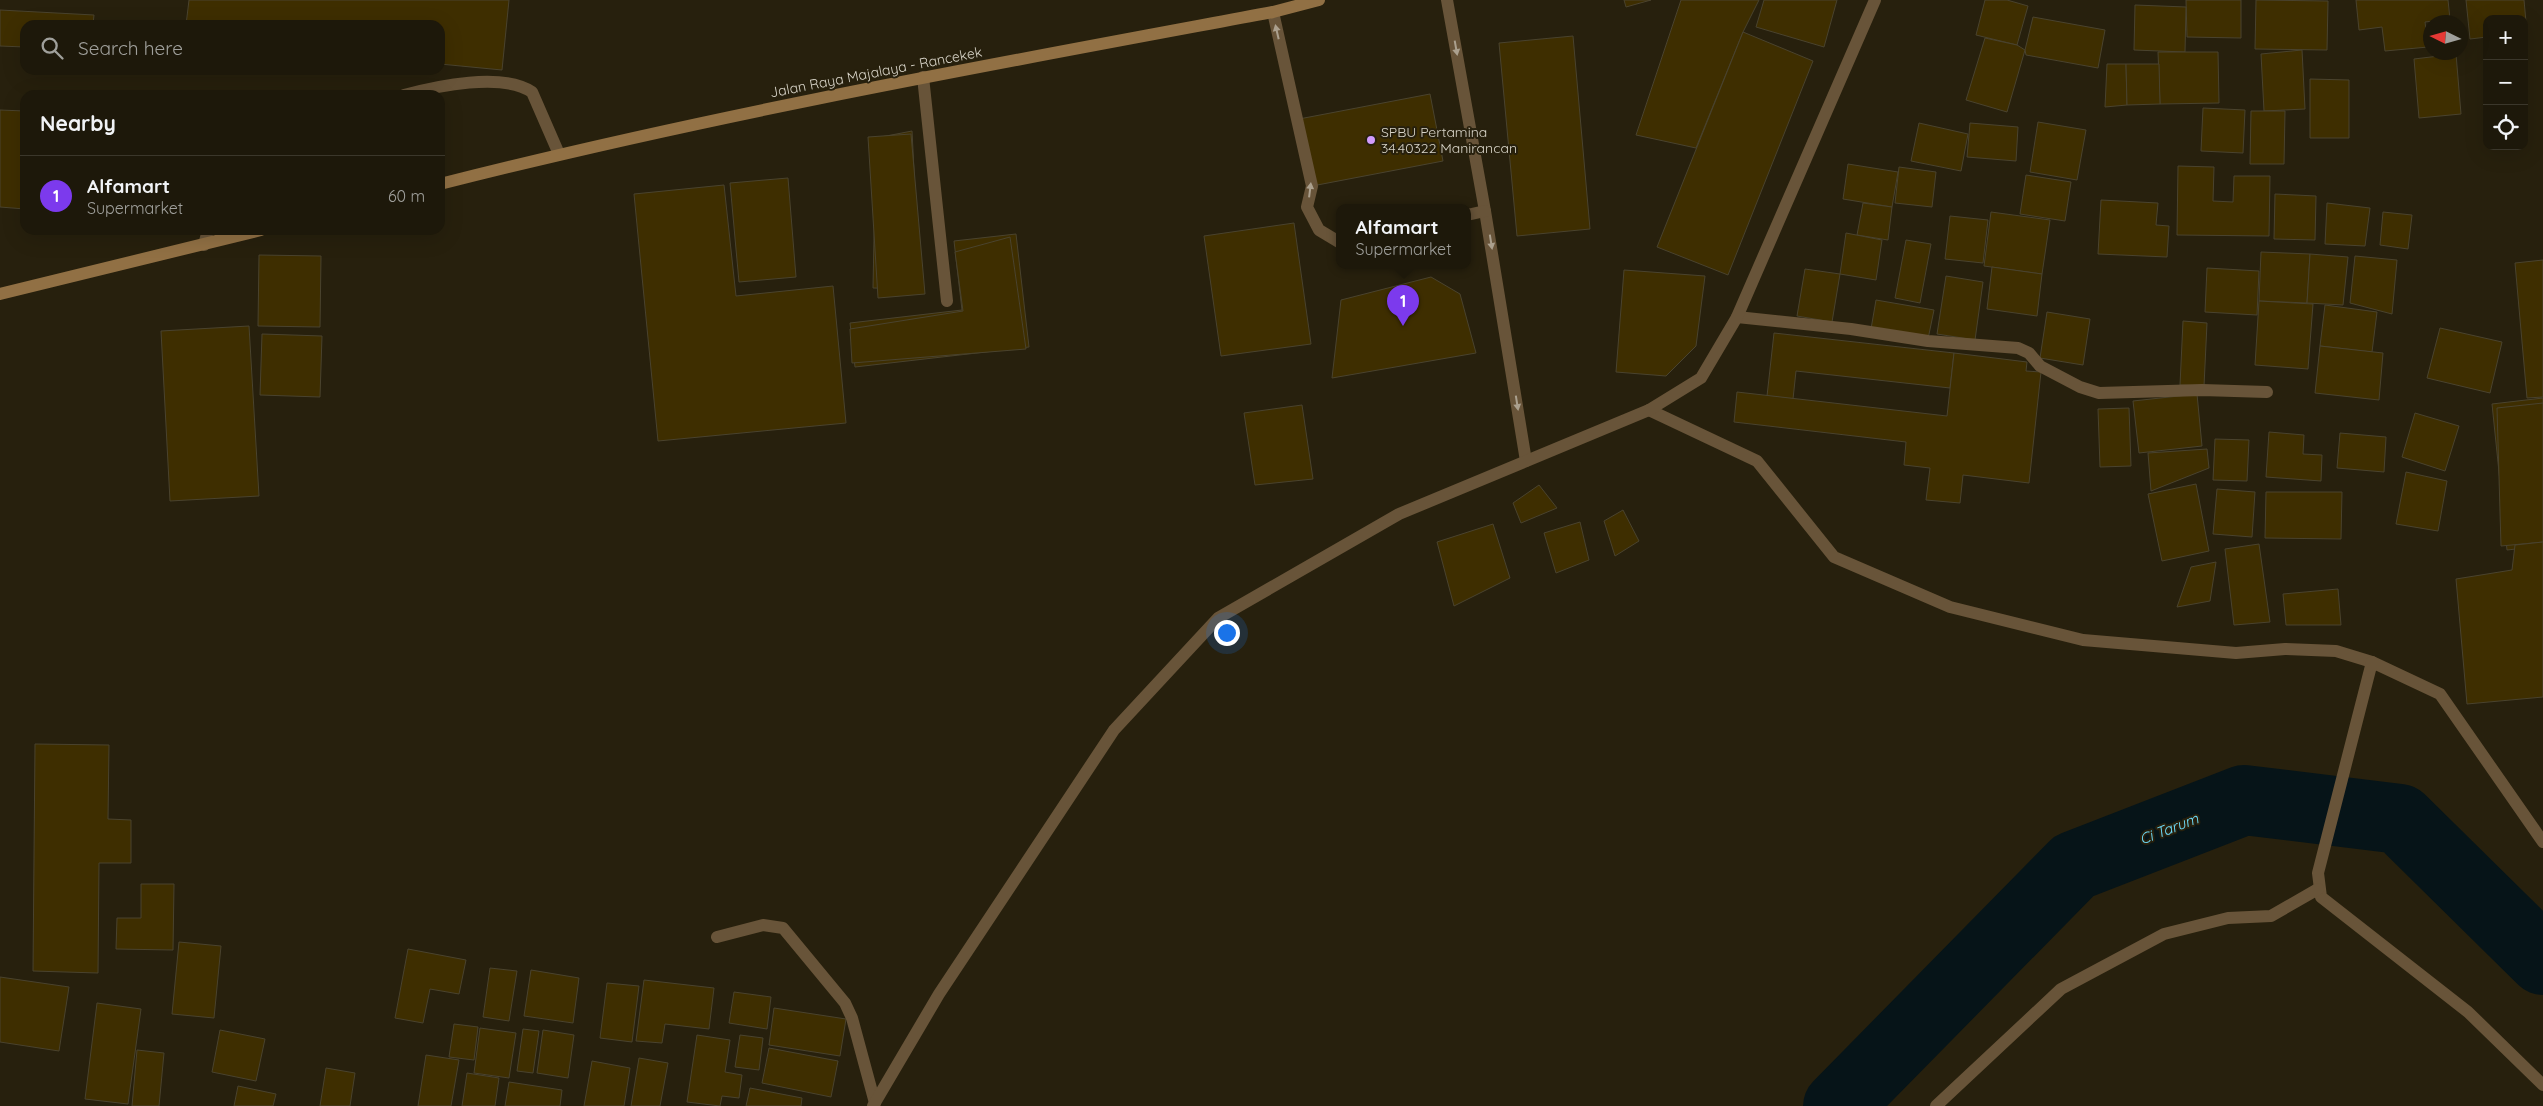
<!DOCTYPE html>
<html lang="en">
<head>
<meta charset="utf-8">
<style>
	body { margin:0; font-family:Quicksand,sans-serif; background:#2a2518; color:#f1f3f6 }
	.controls { position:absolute; right:15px; top:15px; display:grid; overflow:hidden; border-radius:10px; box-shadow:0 5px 20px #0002 }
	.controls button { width:45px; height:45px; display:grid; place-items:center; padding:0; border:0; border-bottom:1px solid #3b372b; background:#1d180a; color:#f1f3f6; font:25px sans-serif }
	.compass { position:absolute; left:2423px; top:15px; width:45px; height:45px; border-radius:50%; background:#1d180a; box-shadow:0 5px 20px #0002; rotate:275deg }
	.you { position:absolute; left:1226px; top:632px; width:18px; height:18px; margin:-12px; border:4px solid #fff; border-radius:50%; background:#1a73e8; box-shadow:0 0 0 8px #1a73e833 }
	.badge { display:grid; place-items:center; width:32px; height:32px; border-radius:50%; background:#7c3aed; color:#fff; font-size:16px; font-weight:700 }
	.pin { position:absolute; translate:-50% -41px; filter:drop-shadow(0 1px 2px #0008) }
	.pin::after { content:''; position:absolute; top:26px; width:18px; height:15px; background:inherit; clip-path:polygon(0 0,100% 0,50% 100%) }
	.popup { position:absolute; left:1336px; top:204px; width:135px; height:65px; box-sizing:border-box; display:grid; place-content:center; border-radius:10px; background:#1d180a; filter:drop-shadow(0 1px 4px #0005); font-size:16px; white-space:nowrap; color:#a0a09c }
	.popup b { font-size:19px; color:#f1f3f6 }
	.popup::after { content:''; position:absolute; left:50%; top:100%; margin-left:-10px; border:10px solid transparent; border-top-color:#1d180a }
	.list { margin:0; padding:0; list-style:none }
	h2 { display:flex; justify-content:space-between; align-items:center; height:65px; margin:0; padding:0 20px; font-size:21px }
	h2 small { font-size:16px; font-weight:400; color:#a0a09c }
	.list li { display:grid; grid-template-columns:32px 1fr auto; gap:15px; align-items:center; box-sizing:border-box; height:80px; padding:0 20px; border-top:1px solid #3b372b }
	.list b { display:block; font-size:19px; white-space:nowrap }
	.list p { margin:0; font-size:16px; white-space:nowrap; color:#a0a09c }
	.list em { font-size:16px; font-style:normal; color:#a0a09c }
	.icon { flex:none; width:28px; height:28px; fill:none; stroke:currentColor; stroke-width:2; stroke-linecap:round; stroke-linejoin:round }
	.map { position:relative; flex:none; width:2543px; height:1106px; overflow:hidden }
	.search { position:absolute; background:#1d180a; box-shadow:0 5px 20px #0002; left:20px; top:20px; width:425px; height:55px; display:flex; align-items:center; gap:12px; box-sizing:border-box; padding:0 18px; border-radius:15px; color:#a0a09c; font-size:19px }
	.panel { position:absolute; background:#1d180a; box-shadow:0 5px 20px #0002; left:20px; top:90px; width:425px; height:145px; border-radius:15px }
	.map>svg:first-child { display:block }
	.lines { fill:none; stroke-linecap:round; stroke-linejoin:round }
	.river { stroke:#061418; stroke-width:70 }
	.building { fill:#3e2e00; stroke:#4a432e }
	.lane { stroke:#685439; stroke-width:12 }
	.street { stroke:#685439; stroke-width:12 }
	.secondary { stroke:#917044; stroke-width:12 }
	.oneway { fill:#aba08e }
	.poi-dot { fill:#d29cfd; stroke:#27200d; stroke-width:2 }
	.labels { text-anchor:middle; stroke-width:4; stroke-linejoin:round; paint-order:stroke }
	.street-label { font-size:14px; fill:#d7d3c7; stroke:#27200d }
	.poi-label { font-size:14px; fill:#d7d3c7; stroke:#27200d; text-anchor:start }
	.water-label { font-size:15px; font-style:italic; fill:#70e0ff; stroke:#27200d }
</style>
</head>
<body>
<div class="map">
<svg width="2543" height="1106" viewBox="0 0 2543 1106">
	<rect width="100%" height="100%" fill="#27200d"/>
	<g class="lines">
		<path class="river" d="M1838,1106L2074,866L2244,800L2400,819L2543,960"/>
	</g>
	<g class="building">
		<path d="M189,0H509L502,70L440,64V25H186Z"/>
		<path d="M1624,0H1651L1626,7Z"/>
		<path d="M1681,0H1759L1743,32L1696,148L1636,135Z"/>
		<path d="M1764,0H1837L1824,47L1756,27Z"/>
		<path d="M1985,0H2007L2028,6L2017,45L1976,35Z"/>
		<path d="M2186,0H2241V38L2187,37Z"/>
		<path d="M2256,0L2328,1L2327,50L2255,49Z"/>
		<path d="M2356,0H2448L2450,19L2425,22L2428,47L2385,51L2382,27L2359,30Z"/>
		<path d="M2466,0H2524L2527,33H2524V19H2487V37L2470,39Z"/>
		<path d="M2135,5L2186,7L2185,52L2134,50Z"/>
		<path d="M0,10L94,15L93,25H25V47L0,46Z"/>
		<path d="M2033,17L2105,30L2098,68L2026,55L2025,50Z"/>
		<path d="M1743,32L1813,61L1728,275L1657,247Z"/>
		<path d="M1573,36L1590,229L1517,236L1499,43Z"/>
		<path d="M1985,38L2017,45L2025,50L2007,112L1966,100Z"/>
		<path d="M2302,50L2305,109L2264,111L2261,54Z"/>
		<path d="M2158,52H2218L2219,103L2160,104Z"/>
		<path d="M2456,54L2461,114L2419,118L2414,59Z"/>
		<path d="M2107,64H2126L2127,105L2105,107Z"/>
		<path d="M2126,64H2159L2160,104L2127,105Z"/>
		<path d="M2310,79L2349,80V138H2310Z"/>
		<path d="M1430,94L1443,161L1312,186L1299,119Z"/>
		<path d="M2203,108L2245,110L2243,153L2201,151Z"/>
		<path d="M0,110L25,111V209L0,207Z"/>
		<path d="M2251,111H2285L2284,164H2250Z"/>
		<path d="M2038,122L2086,130L2077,180L2030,172Z"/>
		<path d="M1919,123L1968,134L1961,171L1911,161Z"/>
		<path d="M1970,123L2018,127L2016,161L1967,157Z"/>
		<path d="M912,131L920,289L873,288L876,138Z"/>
		<path d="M911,134L925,294L878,298L868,137Z"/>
		<path d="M1848,164L1898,172L1892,207L1843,199Z"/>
		<path d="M2178,166L2214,167L2213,201L2233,202L2234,176H2270L2269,236L2177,235Z"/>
		<path d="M1899,167L1936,172L1932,207L1895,203Z"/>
		<path d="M2026,175L2071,182L2065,221L2020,214Z"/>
		<path d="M788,178L796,277L739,282L730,183Z"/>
		<path d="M724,185L736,296L833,286L846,423L658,441L634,194Z"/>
		<path d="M2275,194L2316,196L2315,240L2274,239Z"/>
		<path d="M2101,200L2158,203L2156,225L2169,226L2167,257L2098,254Z"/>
		<path d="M1863,203L1892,207L1888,240L1857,235Z"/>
		<path d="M2327,203L2370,208L2365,246L2325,244Z"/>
		<path d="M1991,212L2050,220L2042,274L1984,266Z"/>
		<path d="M2383,212L2412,215L2408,249L2380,245Z"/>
		<path d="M1950,216L1988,220L1983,263L1945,259Z"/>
		<path d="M1294,223L1311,344L1221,356L1204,236Z"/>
		<path d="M1846,233L1882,240L1876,280L1840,274Z"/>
		<path d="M1016,234L1029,347L855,367L850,323L962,310L954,241Z"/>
		<path d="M1010,237L1026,349L852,363L850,329L963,311L955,252Z"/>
		<path d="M1906,240L1931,244L1920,303L1895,298Z"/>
		<path d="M2261,252L2310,254L2307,303L2259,301Z"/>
		<path d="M2310,254L2348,257L2343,305L2307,303Z"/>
		<path d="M259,255L321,256L320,327L258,326Z"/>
		<path d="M2355,256L2397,260L2392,314L2350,303Z"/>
		<path d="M2543,260V397L2527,398L2515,263Z"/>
		<path d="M1992,267L2042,274L2037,316L1987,309Z"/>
		<path d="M2207,268L2259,271L2257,315L2205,312Z"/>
		<path d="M1805,269L1840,274L1832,322L1797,316Z"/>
		<path d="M1624,270L1705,276L1696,346L1666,376L1616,372Z"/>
		<path d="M1946,276L1983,282L1975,340L1937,334Z"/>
		<path d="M1431,277L1460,294L1476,353L1332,378L1341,300Z"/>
		<path d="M1876,300L1934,310L1928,339L1871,329Z"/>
		<path d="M2259,301L2313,304L2308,369L2255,365Z"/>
		<path d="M2325,305L2377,312L2372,352L2320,346Z"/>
		<path d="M2047,312L2090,319L2083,365L2040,358Z"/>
		<path d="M2183,321L2207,323L2204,386L2180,385Z"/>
		<path d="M249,326L259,496L170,501L161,331Z"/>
		<path d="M2440,328L2502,342L2490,393L2427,378Z"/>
		<path d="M1774,333L1954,353L1950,388L1796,371L1793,399L1767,396Z"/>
		<path d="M262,334L322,336L320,397L260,395Z"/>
		<path d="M2320,346L2383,353L2379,400L2315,393Z"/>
		<path d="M1954,353L2027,362L2026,371L2041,372L2029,483L1963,475L1960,503L1926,500L1930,468L1904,465L1906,442L1734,422L1737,392L1947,416Z"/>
		<path d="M2197,394L2202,446L2139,453L2133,401Z"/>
		<path d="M2543,398V546L2507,550L2492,404Z"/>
		<path d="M2543,403V542L2501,546L2497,408Z"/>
		<path d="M1302,405L1313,479L1255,485L1244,413Z"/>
		<path d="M2129,408L2131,466L2100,467L2098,409Z"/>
		<path d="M2415,413L2459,426L2445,471L2402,457Z"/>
		<path d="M2269,432L2304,435L2303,454L2322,455L2321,481L2266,477Z"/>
		<path d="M2340,433L2386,437L2384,472L2337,468Z"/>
		<path d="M2215,439L2249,440L2247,481L2213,480Z"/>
		<path d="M2207,449L2209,468L2151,491L2148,453Z"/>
		<path d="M2406,472L2447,481L2438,531L2396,524Z"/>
		<path d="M2196,484L2209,551L2162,561L2148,494Z"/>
		<path d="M1539,485L1557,508L1521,523L1513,503Z"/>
		<path d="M2217,489L2255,492L2252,537L2213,534Z"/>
		<path d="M2266,492H2342L2341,539L2265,538Z"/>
		<path d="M1623,510L1639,541L1615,556L1604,521Z"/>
		<path d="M1580,522L1589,560L1556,573L1544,533Z"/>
		<path d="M1493,524L1510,578L1454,606L1437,542Z"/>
		<path d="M2543,542V697L2467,704L2456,579L2512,570L2515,545Z"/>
		<path d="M2259,544L2270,622L2234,625L2225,549Z"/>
		<path d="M2216,562L2210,601L2177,607L2191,567Z"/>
		<path d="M2338,589L2341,625H2286L2283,594Z"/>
		<path d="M35,744L109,745L108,819L131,820V863H99L98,973L33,971Z"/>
		<path d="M141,884H174L173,950L116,949L117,918H141Z"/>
		<path d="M179,942L221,946L214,1018L172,1014Z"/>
		<path d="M408,949L466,960L459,994L430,989L423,1023L395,1018Z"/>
		<path d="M490,968L517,971L509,1021L483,1017Z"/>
		<path d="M531,970L579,978L573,1023L524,1016Z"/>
		<path d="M0,977L69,987L59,1051L0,1042Z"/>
		<path d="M644,980L714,988L709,1029L665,1024L662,1043L636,1041Z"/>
		<path d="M607,983L639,986L632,1042L600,1038Z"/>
		<path d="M734,992L771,997L767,1029L729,1023Z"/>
		<path d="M97,1003L141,1009L128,1104L85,1099Z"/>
		<path d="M774,1008L846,1019L840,1056L769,1045Z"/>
		<path d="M454,1024L478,1027L474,1060L449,1057Z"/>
		<path d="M480,1028L516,1033L509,1078L474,1073Z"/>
		<path d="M523,1029L539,1031L533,1073L517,1071Z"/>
		<path d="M220,1030L265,1039L256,1081L212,1072Z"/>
		<path d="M543,1030L574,1035L568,1078L537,1073Z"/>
		<path d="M697,1035L730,1040L725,1072L742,1075L739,1098L722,1096L720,1106L687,1102Z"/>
		<path d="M740,1035L763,1038L759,1070L735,1067Z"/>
		<path d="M769,1048L838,1061L831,1097L762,1083Z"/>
		<path d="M137,1050L164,1053L159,1106H132Z"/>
		<path d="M426,1055L459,1060L451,1106H418Z"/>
		<path d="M639,1058L668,1063L660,1106H631Z"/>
		<path d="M592,1061L630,1068L624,1106H584Z"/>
		<path d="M326,1068L355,1073L350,1106H320Z"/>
		<path d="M467,1073L499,1078L495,1106H462Z"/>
		<path d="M509,1082L562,1090L560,1106H505Z"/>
		<path d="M238,1086L276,1094L273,1106H234Z"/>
		<path d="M750,1088L802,1098L801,1106H746Z"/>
	</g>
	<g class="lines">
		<g class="lane">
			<path d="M1447,0L1485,211L1526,461"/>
			<path d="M1273,12L1312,186L1307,207L1319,230L1339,242"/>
			<path d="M404,95C437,86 502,72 532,92L559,154"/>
			<path d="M1467,215L1485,211"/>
			<path d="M204,245L208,230"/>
		</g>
		<g class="street">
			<path d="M923,77L947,301"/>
			<path d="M1737,317L1851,329L1928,341L2018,348L2029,353L2040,366L2080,387L2099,393L2202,390L2267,392"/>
			<path d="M1649,410L1757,461L1834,557L1950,607L2083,640L2236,653L2285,649L2336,651L2372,662"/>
			<path d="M2543,842L2440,694L2372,662L2318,873L2321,897L2468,1012L2543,1085"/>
			<path d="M717,937L763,925L783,928L845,1003L852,1018L875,1103"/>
			<path d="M873,1106L939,994L1114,730L1218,618L1399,514L1649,410L1701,378L1737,317L1875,0"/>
			<path d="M1936,1106L2061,989L2164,934L2228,918L2271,916L2318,889"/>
		</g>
		<g class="secondary">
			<path d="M440,184C715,114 994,64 1273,12L1319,0"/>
			<path d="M0,294L261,230"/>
		</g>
	</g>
	<defs><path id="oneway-solid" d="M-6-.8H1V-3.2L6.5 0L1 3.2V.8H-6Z" transform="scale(1.25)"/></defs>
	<g class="oneway">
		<use href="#oneway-solid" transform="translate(1277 32) rotate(-103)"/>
		<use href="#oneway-solid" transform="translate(1456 48) rotate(80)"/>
		<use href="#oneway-solid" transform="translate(1310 190) rotate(-83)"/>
		<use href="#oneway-solid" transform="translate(1491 242) rotate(81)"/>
		<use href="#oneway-solid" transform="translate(1517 403) rotate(81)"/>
	</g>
	<circle class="poi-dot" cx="1371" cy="140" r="5"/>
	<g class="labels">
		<g class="street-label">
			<text transform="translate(876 72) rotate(-11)" y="5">Jalan Raya Majalaya - Rancekek</text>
		</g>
		<g class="poi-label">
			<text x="1381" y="137">SPBU Pertamina<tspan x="1381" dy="16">34.40322 Manirancan</tspan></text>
		</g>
		<g class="water-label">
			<text transform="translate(2169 829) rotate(-21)" y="5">Ci Tarum</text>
		</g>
	</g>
</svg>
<div class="controls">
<button>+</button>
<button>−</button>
<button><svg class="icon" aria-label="locate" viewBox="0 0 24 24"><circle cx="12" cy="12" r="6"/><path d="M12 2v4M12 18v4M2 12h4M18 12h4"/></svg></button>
</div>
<svg class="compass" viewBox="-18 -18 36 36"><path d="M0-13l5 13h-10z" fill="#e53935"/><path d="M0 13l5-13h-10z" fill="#a0a09c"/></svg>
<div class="you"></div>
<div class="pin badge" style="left:1403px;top:326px">1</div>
<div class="popup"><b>Alfamart</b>Supermarket</div>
<div class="search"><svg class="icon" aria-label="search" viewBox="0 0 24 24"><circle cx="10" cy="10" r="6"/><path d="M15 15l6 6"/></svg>Search here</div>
<section class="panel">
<h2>Nearby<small></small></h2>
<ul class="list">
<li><span class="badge">1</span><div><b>Alfamart</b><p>Supermarket</p></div><em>60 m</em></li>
</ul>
</section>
</div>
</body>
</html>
